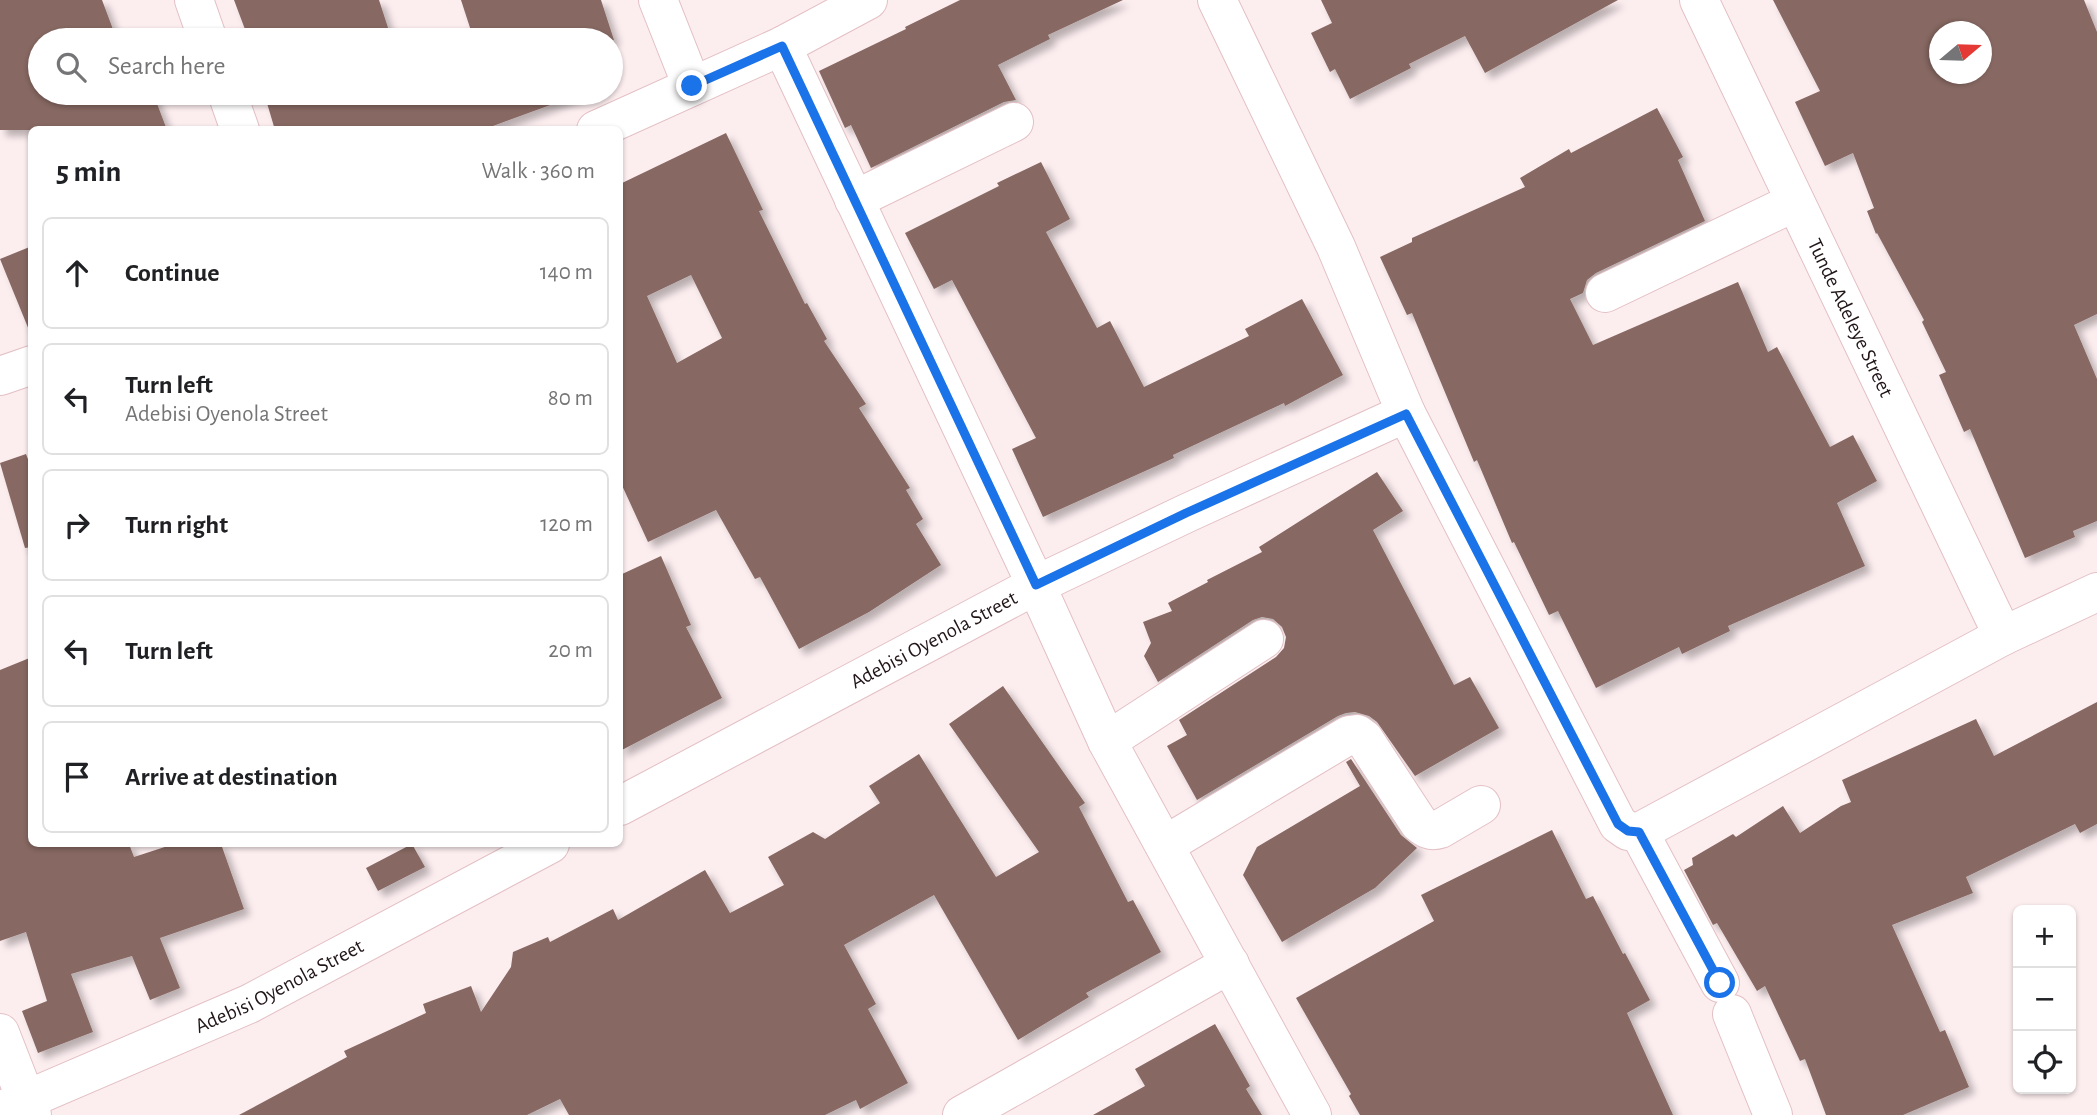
<!DOCTYPE html>
<html lang="en">
<head>
<meta charset="utf-8">
<style>
	body { margin:0; font-family:"Alegreya Sans",sans-serif; background:#f6f6f6; color:#202124 }
	.controls { position:absolute; right:21px; bottom:21px; display:grid; overflow:hidden; border-radius:10px; box-shadow:0 2px 5px #0004 }
	.controls button { width:63px; height:63px; display:grid; place-items:center; padding:0; border:0; border-bottom:2px solid #e0e0e0; background:#fff; color:#202124; font:35px sans-serif }
	.compass { position:absolute; left:1929px; top:21px; width:63px; height:63px; border-radius:50%; background:#fff; box-shadow:0 2px 5px #0004; rotate:71deg }
	.stop { position:absolute; width:21px; height:21px; margin:-16px; border:5px solid #1a73e8; border-radius:50%; background:#fff }
	.stop.end { background:#1a73e8; border-color:#fff; box-shadow:0 2px 7px #0008 }
	.list { margin:0; padding:0; list-style:none }
	h2 { display:flex; justify-content:space-between; align-items:center; height:91px; margin:0; padding:0 28px; font-size:30px }
	h2 small { font-size:23px; font-weight:400; color:#757577 }
	.list li { display:grid; grid-template-columns:46px 1fr auto; gap:21px; align-items:center; box-sizing:border-box; height:112px; margin:0 14px 14px; padding:0 14px; border:2px solid #e0e0e0; border-radius:10px }
	.list b { display:block; font-size:26px; white-space:nowrap }
	.list p { margin:0; font-size:23px; white-space:nowrap; color:#757577 }
	.list em { font-size:23px; font-style:normal; color:#757577 }
	.icon { flex:none; width:38px; height:38px; fill:none; stroke:currentColor; stroke-width:2; stroke-linecap:round; stroke-linejoin:round }
	.map { position:relative; flex:none; width:2097px; height:1115px; overflow:hidden }
	.search { position:absolute; background:#fff; box-shadow:0 2px 5px #0004; left:28px; top:28px; width:595px; height:77px; display:flex; align-items:center; gap:18px; box-sizing:border-box; padding:0 24px; border-radius:38px; color:#757577; font-size:26px }
	.panel { position:absolute; background:#fff; box-shadow:0 2px 5px #0004; left:28px; top:126px; width:595px; height:721px; border-radius:10px }
	.map>svg:first-child { display:block }
	.building { fill:#876862; fill-rule:evenodd; filter:url(#shadow) }
	.lines { fill:none; stroke-linecap:round; stroke-linejoin:round }
	.minor-casing { stroke:#e3c0c5; stroke-width:40 }
	.minor { stroke:#fff; stroke-width:38 }
	.route { stroke:#1a73e8; stroke-width:9 }
	.labels { text-anchor:middle; stroke-width:6; stroke-linejoin:round; paint-order:stroke }
	.street-label { font-size:21px; fill:#211517; stroke:#fff }
</style>
</head>
<body>
<div class="map">
<svg width="2097" height="1115" viewBox="0 0 2097 1115">
	<defs>
		<filter id="shadow"><feDropShadow dx="6" dy="6" stdDeviation="3.5" flood-color="#0004"/></filter>
	</defs>
	<rect width="100%" height="100%" fill="#fcedef"/>
	<g class="building">
		<path d="M0,0H102L117,40H40V93H153L167,130H0Z"/>
		<path d="M234,0H379L392,40H249Z"/>
		<path d="M461,0H601L614,40H474Z"/>
		<path d="M960,0H1123L1048,35L1050,39L998,65L1016,100L1004,102L871,168L851,125L845,128L819,71L906,29L905,27Z"/>
		<path d="M1321,0H1618L1485,73L1465,36L1409,64L1411,68L1350,99L1335,69L1330,72L1311,33L1332,23Z"/>
		<path d="M1773,0H2084L2097,32V314L2074,325L2097,379V521L2073,531L2075,537L2025,558L1970,429L1964,432L1939,375L1946,372L1922,322L1924,320L1877,233L1876,234L1867,211L1874,208L1853,153L1825,166L1795,102L1820,91ZM1940,32H1982V74H1940Z"/>
		<path d="M264,93H574L575,96L482,130H275Z"/>
		<path d="M1657,108L1683,157L1678,160L1705,221L1596,273L1587,280L1583,293L1570,299L1593,345L1738,282L1768,352L1777,347L1830,447L1853,435L1877,481L1837,503L1865,566L1728,626L1730,631L1682,654L1679,647L1596,688L1558,611L1549,615L1514,542L1512,543L1477,460L1474,462L1412,313L1407,315L1380,257L1412,242V238L1525,187L1520,178L1569,149L1571,153Z"/>
		<path d="M726,133L763,210L759,211L805,304L807,303L827,339L824,341L866,404L859,408L910,488L906,490L923,519L916,524L941,565L869,612L799,649L760,577L755,579L716,510L648,542L620,481V184ZM691,275L722,338L677,363L647,296Z"/>
		<path d="M1041,162L1070,219L1046,232L1097,328L1110,321L1144,387L1249,336L1245,329L1302,299L1343,375L1285,406L1284,403L1173,455L1174,458L1043,517L1012,449L1036,438L952,280L934,289L905,233L999,186L997,183Z"/>
		<path d="M32,246V335H31L0,259Z"/>
		<path d="M26,454L32,470V547L25,548L0,463Z"/>
		<path d="M1377,472L1403,511L1373,530L1454,685L1470,677L1499,728L1415,776L1377,722L1369,716L1355,712L1346,713L1338,716L1197,800L1167,746L1187,735L1179,720L1276,657L1284,648L1286,637L1282,627L1273,619L1262,617L1253,620L1158,682L1144,656L1151,643L1143,622L1172,611L1168,603L1208,582L1207,580L1262,552L1259,547Z"/>
		<path d="M661,556L691,625L686,627L722,698L620,751V575Z"/>
		<path d="M32,657V844H129L134,857L174,844H221L244,909L160,938L180,988L150,1000L132,956L71,974L93,1032L38,1053L22,1011L47,1001L26,932L0,941V670Z"/>
		<path d="M1003,686L1085,803L1079,807L1128,902L1133,900L1161,952L1086,993L1089,997L1018,1040L934,895L844,945L876,1004L868,1009L908,1083L860,1109L856,1100L825,1115H569L560,1099L527,1115H239L347,1057L344,1051L426,1013L423,1004L471,986L481,1012L511,967L513,952L548,937L550,942L613,909L618,920L705,870L730,913L784,885L768,857L813,832L825,839L880,803L869,786L919,754L996,877L1039,852L949,724Z"/>
		<path d="M2097,702V824L2080,833L2075,824L1966,877L1973,893L1892,925L1940,1032L1945,1030L1969,1087L1903,1115H1826L1805,1059L1800,1061L1765,986L1757,991L1717,923L1713,925L1684,870L1693,865L1692,858L1733,834L1736,837L1783,806L1800,833L1841,806L1851,802L1842,780L1976,719L1994,756Z"/>
		<path d="M1351,759L1401,835L1417,848L1375,888L1282,942L1243,875L1257,847L1360,786L1346,762Z"/>
		<path d="M1552,830L1586,899L1593,896L1623,954L1625,953L1650,1000L1627,1013L1673,1115H1360L1349,1096L1351,1094L1296,998L1434,921L1421,895Z"/>
		<path d="M412,844L425,867L378,891L366,868Z"/>
		<path d="M1215,1024L1250,1086L1246,1089L1262,1115H1093L1145,1086L1135,1069Z"/>
	</g>
	<g class="lines">
		<g class="minor-casing">
			<g id="minor">
				<path d="M194,0L208,40"/>
				<path d="M658,0L692,86"/>
				<path d="M1217,0L1336,247L1406,413L1618,824L1628,831L1639,832L2003,636L2097,592"/>
				<path id="s1" d="M1699,0L2003,636"/>
				<path d="M782,46L1036,585L1107,741L1312,1115"/>
				<path d="M227,93L240,130"/>
				<path d="M596,130L782,46L868,0"/>
				<path d="M854,200L1014,122"/>
				<path d="M1605,293L1795,202"/>
				<path d="M0,376L32,365"/>
				<path d="M1107,741L1264,639"/>
				<path id="s2" d="M620,806L1036,585L1187,513L1406,413"/>
				<path d="M1639,832L1720,983"/>
				<path d="M1165,845L1349,735L1357,734L1364,739L1419,823C1426,829 1431,832 1440,829L1481,805"/>
				<path d="M1732,1014L1773,1115"/>
				<path d="M0,1033L32,1115"/>
				<path id="s3" d="M0,1111L249,1004L550,844"/>
				<path d="M962,1115L1230,964"/>
			</g>
		</g>
		<use href="#minor" class="minor"/>
	</g>
	<g class="lines">
		<path class="route" d="M692,86L782,46L1036,585L1186,513L1406,414L1618,824L1628,831L1639,832L1720,983"/>
	</g>
	<g class="labels">
		<g class="street-label">
			<text dy="7" stroke="none"><textPath href="#s1" startOffset="352">Tunde Adeleye Street</textPath></text>
			<text dy="7" stroke="none"><textPath href="#s2" startOffset="355">Adebisi Oyenola Street</textPath></text>
			<text dy="7" stroke="none"><textPath href="#s3" startOffset="306">Adebisi Oyenola Street</textPath></text>
		</g>
	</g>
</svg>
<div class="controls">
<button>+</button>
<button>−</button>
<button><svg class="icon" aria-label="locate" viewBox="0 0 24 24"><circle cx="12" cy="12" r="6"/><path d="M12 2v4M12 18v4M2 12h4M18 12h4"/></svg></button>
</div>
<svg class="compass" viewBox="-18 -18 36 36"><path d="M0-13l5 13h-10z" fill="#e53935"/><path d="M0 13l5-13h-10z" fill="#757577"/></svg>
<div class="stop" style="left:1720px;top:983px"></div>
<div class="stop end" style="left:692px;top:86px"></div>
<div class="search"><svg class="icon" aria-label="search" viewBox="0 0 24 24"><circle cx="10" cy="10" r="6"/><path d="M15 15l6 6"/></svg>Search here</div>
<section class="panel">
<h2>5 min<small>Walk · 360 m</small></h2>
<ul class="list">
<li><svg class="icon" aria-label="ahead" viewBox="0 0 24 24"><path d="M12 20V5M6 11l6-6 6 6"/></svg><div><b>Continue</b></div><em>140 m</em></li>
<li><svg class="icon" aria-label="left" viewBox="0 0 24 24"><path d="M17 20v-9H6M10 6l-5 5 5 5"/></svg><div><b>Turn left</b><p>Adebisi Oyenola Street</p></div><em>80 m</em></li>
<li><svg class="icon" aria-label="right" viewBox="0 0 24 24"><path d="M7 20v-9h11M14 6l5 5-5 5"/></svg><div><b>Turn right</b></div><em>120 m</em></li>
<li><svg class="icon" aria-label="left" viewBox="0 0 24 24"><path d="M17 20v-9H6M10 6l-5 5 5 5"/></svg><div><b>Turn left</b></div><em>20 m</em></li>
<li><svg class="icon" aria-label="arrive" viewBox="0 0 24 24"><path d="M6 21V4h12l-3 4 3 4H6"/></svg><div><b>Arrive at destination</b></div></li>
</ul>
</section>
</div>
</body>
</html>
